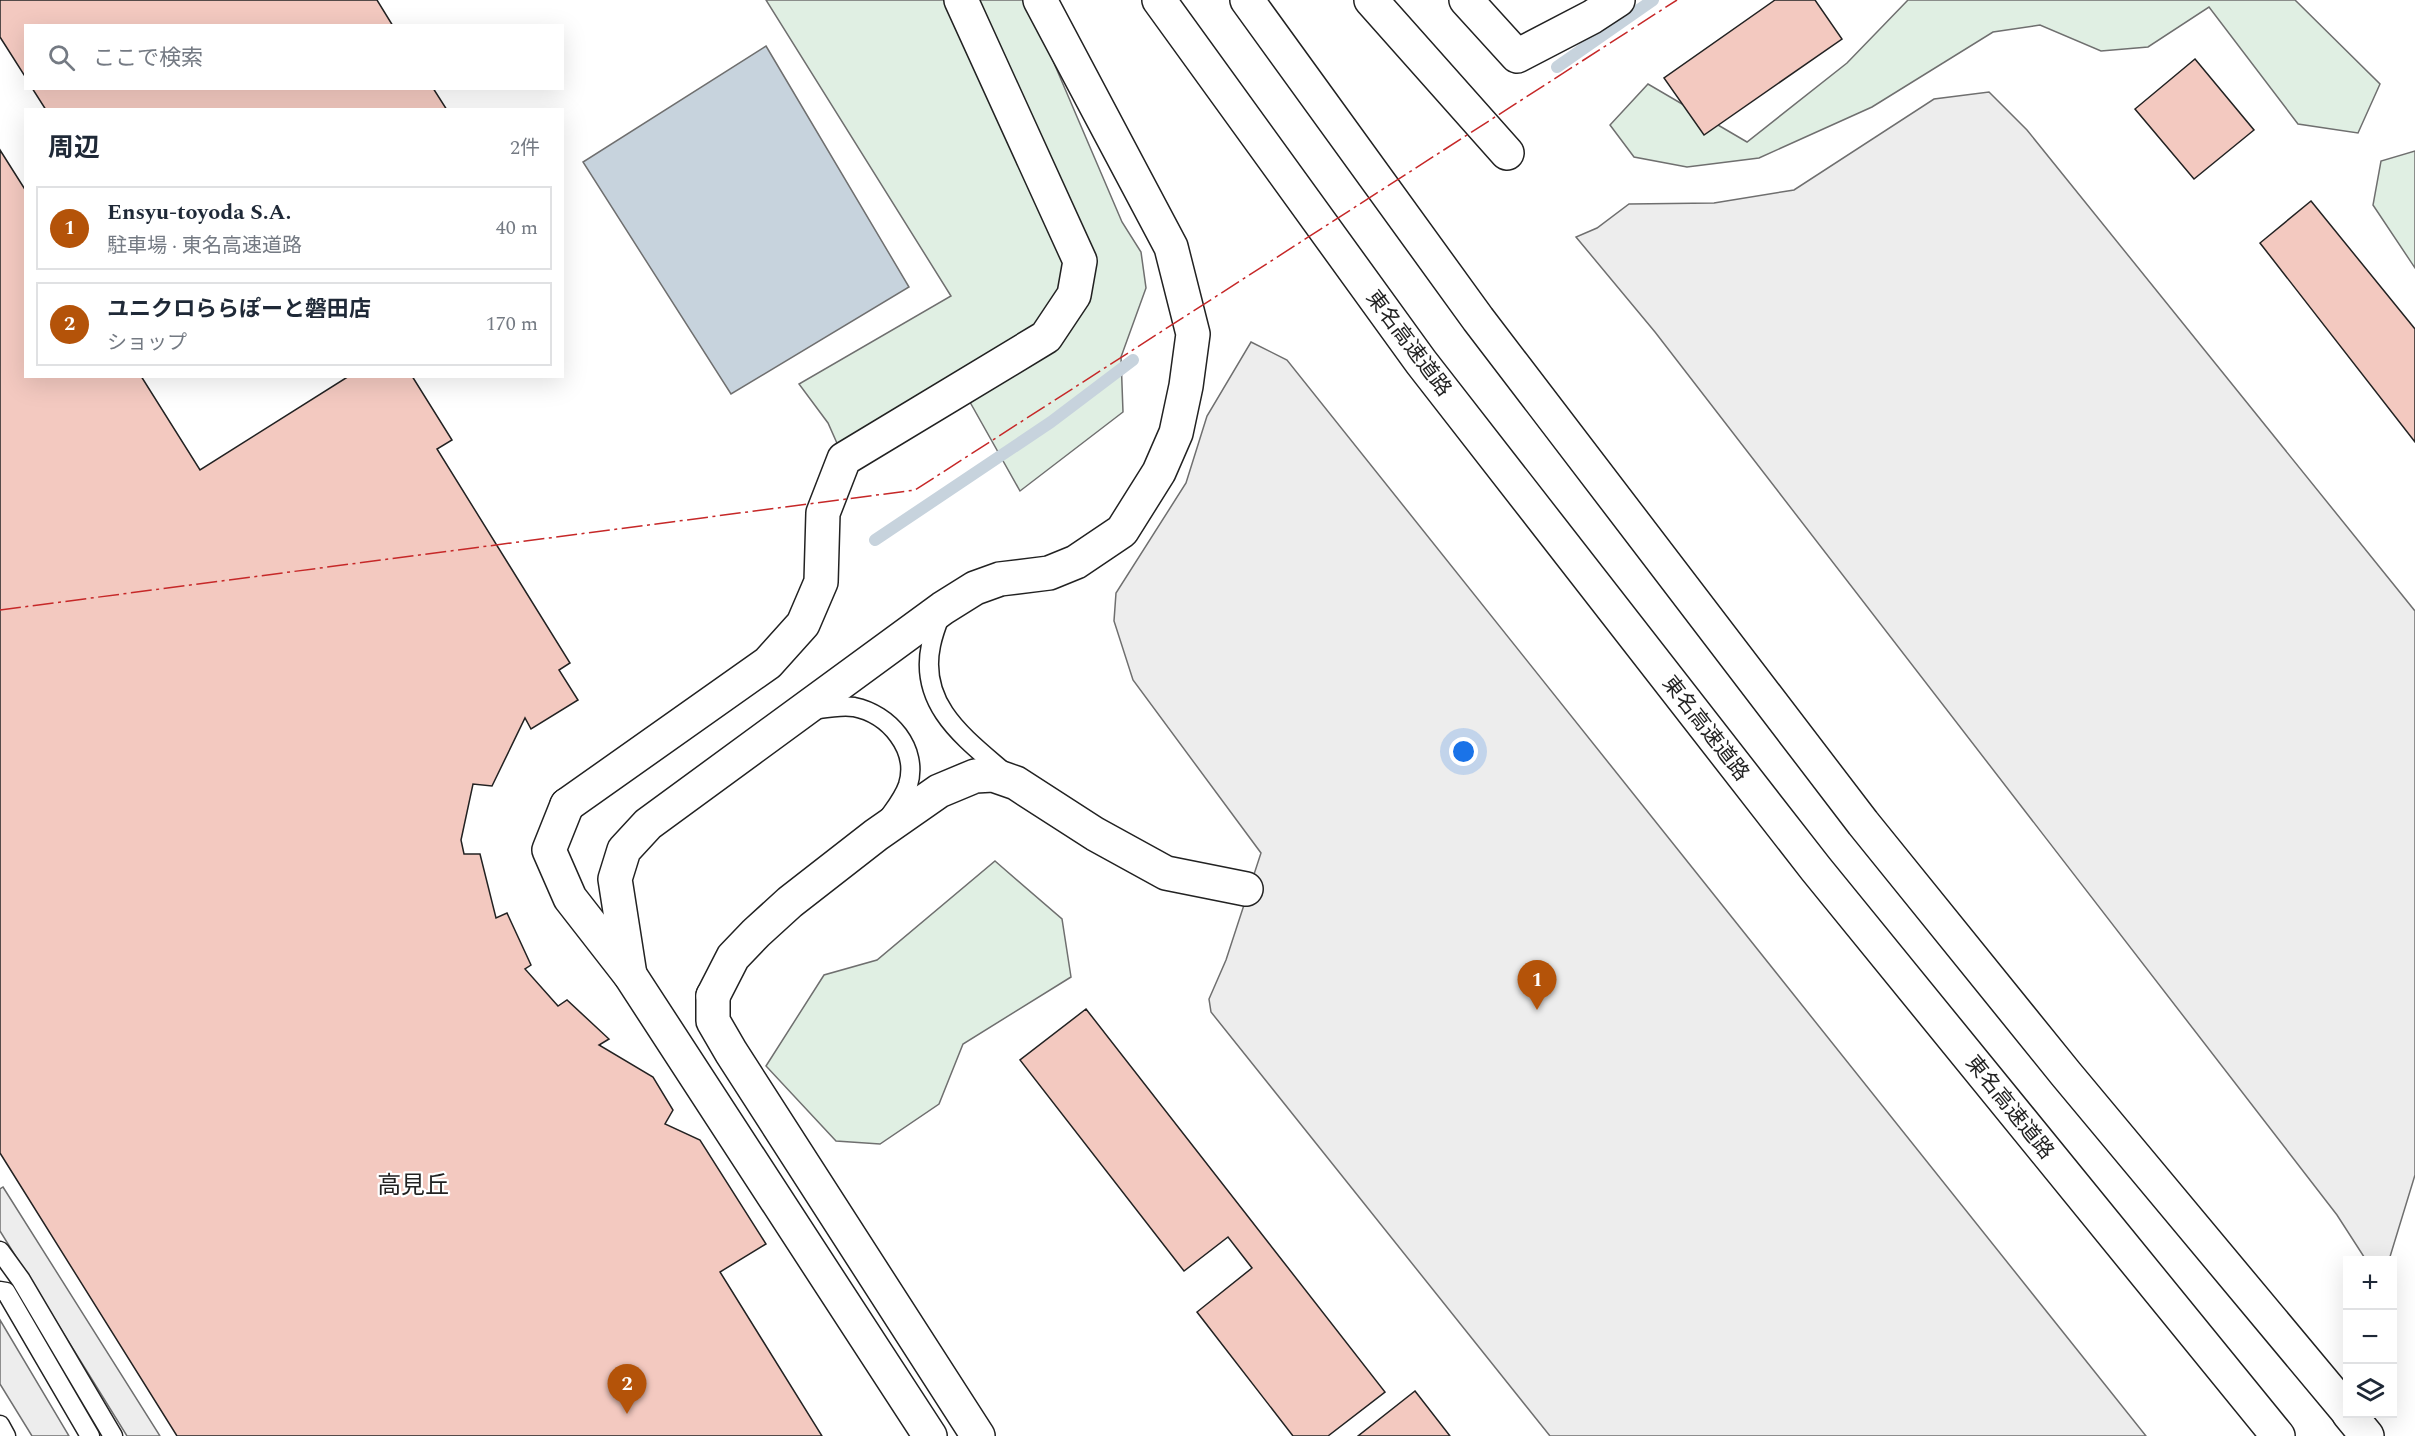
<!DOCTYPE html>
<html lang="ja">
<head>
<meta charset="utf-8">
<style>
	body { margin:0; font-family:Spectral,"Noto Sans JP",serif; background:#f6f6f7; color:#1f2937 }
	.controls { position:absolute; right:18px; bottom:18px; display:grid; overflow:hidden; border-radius:0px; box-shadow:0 6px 24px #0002 }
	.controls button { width:54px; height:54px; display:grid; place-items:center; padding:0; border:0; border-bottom:2px solid #e0e1e3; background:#fff; color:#1f2937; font:30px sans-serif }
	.you { position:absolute; left:1464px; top:752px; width:21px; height:21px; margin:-15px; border:4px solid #fff; border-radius:50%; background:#1a73e8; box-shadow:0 0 0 9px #1a73e833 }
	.badge { display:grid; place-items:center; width:39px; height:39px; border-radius:50%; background:#b45309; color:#fff; font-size:20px; font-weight:700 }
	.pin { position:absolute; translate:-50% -50px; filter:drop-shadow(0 2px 3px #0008) }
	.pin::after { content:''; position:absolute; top:32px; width:21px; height:18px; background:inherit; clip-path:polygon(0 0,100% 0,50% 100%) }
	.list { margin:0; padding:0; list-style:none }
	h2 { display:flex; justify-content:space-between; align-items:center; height:78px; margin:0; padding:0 24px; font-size:26px }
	h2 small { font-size:20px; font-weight:400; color:#747a83 }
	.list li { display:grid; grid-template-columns:39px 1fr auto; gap:18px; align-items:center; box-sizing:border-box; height:84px; margin:0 12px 12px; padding:0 12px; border:2px solid #e0e1e3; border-radius:0px }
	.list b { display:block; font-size:22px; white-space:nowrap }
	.list p { margin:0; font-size:20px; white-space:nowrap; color:#747a83 }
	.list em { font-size:20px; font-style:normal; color:#747a83 }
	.icon { flex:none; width:33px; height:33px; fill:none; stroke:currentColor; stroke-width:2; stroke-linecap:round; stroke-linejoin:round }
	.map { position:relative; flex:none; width:2415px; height:1436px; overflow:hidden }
	.search { position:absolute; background:#fff; box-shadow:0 6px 24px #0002; left:24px; top:24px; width:540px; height:66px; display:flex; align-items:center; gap:15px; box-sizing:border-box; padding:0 21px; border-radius:0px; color:#747a83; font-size:22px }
	.panel { position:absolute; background:#fff; box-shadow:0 6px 24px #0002; left:24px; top:108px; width:540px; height:270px; border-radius:0px }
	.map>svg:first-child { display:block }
	.green { fill:#e0efe3; stroke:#6f6f6f; stroke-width:1.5 }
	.parking { fill:#ededed; stroke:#6f6f6f; stroke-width:1.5 }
	.water { fill:#c7d3dd; stroke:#6f6f6f; stroke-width:1.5 }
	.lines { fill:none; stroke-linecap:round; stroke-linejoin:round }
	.stream { stroke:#c7d3dd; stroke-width:12 }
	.building { fill:#f3c9c0; stroke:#222; stroke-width:1.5 }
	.service-casing { stroke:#222; stroke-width:21 }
	.minor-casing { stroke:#222; stroke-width:36 }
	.tertiary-casing { stroke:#222; stroke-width:36 }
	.motorway-casing { stroke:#222; stroke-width:36 }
	.service { stroke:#fff; stroke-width:18 }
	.minor { stroke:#fff; stroke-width:33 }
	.tertiary { stroke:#fff; stroke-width:33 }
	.motorway { stroke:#fff; stroke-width:33 }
	.power { stroke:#c62828; stroke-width:1.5; stroke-dasharray:21 4.5 3 4.5; stroke-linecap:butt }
	.labels { text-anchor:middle; stroke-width:4.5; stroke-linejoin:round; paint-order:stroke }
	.street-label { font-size:21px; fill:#222; stroke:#fff }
	.quarter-label { font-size:24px; fill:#222; stroke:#fff }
</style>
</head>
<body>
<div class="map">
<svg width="2415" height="1436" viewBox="0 0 2415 1436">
	<rect width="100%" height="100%" fill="#fff"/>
	<g class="green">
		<path d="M766,0H1027L1122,222L1141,252L1146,288L1121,357L1123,412L1020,491L962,388L844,459L828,423L799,384L951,296Z"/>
		<path d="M1908,0H2295L2380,84L2358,133L2298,124L2209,7L2148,47L2101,51L2040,25L1993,32L1872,107L1759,158L1687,167L1634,157L1610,125L1648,84L1747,142L1847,63Z"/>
		<path d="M2415,151V268L2373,205L2381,161Z"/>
		<path d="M995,861L1062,919L1071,977L963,1044L939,1104L880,1144L836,1141L766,1066L824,975L877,960Z"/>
	</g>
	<g class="parking">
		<path d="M1989,92L2027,130L2415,611V1175L2389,1260H2366L2337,1215L1655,332L1576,237L1597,228L1629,204L1714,203L1794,190L1934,99Z"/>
		<path d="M1251,342L1287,360L2146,1436H1550L1211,1012L1209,999L1226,960L1261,853L1133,680L1114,621L1116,593L1186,483L1207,416Z"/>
		<path d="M3,1187L160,1436H127L0,1231V1189Z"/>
		<path d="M0,1320L69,1436H32L0,1384Z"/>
	</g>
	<path class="water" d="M766,46L909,287L731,394L583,162Z"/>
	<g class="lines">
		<g class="stream">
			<path d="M1557,67L1653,0"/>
			<path d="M875,540L1051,422L1133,360"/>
		</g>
	</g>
	<g class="building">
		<path d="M0,0H377L393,26H26V78L0,37Z"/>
		<path d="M1775,0H1815L1842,39L1704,135L1664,78Z"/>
		<path d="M2195,59L2254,130L2194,179L2135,109Z"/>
		<path d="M32,88H433L447,110H46Z"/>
		<path d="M0,150L26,191V376H141L200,470L349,376H412L452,440L437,449L570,663L559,670L578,700L531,729L525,718L492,786L473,784L461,840L464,854H480L496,918L507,913L531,965L525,969L558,1006L567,1000L609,1039L599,1045L653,1077L673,1110L665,1124L700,1140L766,1244L720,1272L822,1436H177L0,1153Z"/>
		<path d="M2311,201L2415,329V442L2260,243Z"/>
		<path d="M1086,1009L1385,1392L1328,1436H1293L1197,1312L1252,1268L1228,1237L1184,1271L1020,1060Z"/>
		<path d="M1415,1391L1450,1436H1358Z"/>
	</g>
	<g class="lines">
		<g class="service-casing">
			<g id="service">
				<path d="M941,614C937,624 933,635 931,645C918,706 966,739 1006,774"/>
				<path d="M813,710C826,708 841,705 854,707C889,714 919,749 908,785C904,797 896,807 889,817"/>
				<path d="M0,1251L21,1280L113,1436"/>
				<path d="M0,1291L6,1292L90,1436"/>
				<path d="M0,1425L6,1436"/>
			</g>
		</g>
		<g class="minor-casing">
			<g id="minor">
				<path d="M1466,0L1517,56L1592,17L1618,0"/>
				<path d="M567,805L768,663L803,624L821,582L823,513L844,459L1046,337L1074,295L1080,261L961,0"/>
			</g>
		</g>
		<g class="tertiary-casing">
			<g id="tertiary">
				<path d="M567,805L549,850L570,898L630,975L930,1436"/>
				<path d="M713,996V1021L731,1052L978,1436"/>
			</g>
		</g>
		<g class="motorway-casing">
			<g id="motorway">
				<path d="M1159,0L1421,362L1816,869L2278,1436"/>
				<path d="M1247,0L1478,319L1863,823L2066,1074L2348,1412"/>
				<path d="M1371,0L1507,153"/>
				<path d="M630,975L615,879L624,850L648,824L943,608L975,588L1000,579L1049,573L1076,562L1122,531L1159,472L1176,433L1186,386L1193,334L1171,247L1040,0"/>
				<path d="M713,996L733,957L756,933L790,902L876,835L939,791L975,776L993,775L1016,783L1095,834L1166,873L1246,889"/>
				<path d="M2349,1414L2367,1436"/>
			</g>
		</g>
		<use href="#service" class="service"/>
		<use href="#minor" class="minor"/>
		<use href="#tertiary" class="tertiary"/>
		<use href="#motorway" class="motorway"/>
		<path class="power" d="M0,610L915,490L1677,0"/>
	</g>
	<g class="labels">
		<g class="street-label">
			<text transform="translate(1409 343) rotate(53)" y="7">東名高速道路</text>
			<text transform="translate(1706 728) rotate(52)" y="7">東名高速道路</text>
			<text transform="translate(2010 1107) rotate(51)" y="7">東名高速道路</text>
		</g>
		<g class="quarter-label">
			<text x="413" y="1193">高見丘</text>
		</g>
	</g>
</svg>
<div class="controls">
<button>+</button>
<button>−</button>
<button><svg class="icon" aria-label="layers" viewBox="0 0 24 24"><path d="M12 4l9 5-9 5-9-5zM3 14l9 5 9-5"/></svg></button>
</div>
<div class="you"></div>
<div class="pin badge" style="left:1537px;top:1010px">1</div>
<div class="pin badge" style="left:627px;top:1414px">2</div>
<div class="search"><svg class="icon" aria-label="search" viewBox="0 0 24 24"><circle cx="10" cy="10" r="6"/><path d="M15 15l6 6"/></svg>ここで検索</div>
<section class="panel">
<h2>周辺<small>2件</small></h2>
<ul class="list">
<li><span class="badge">1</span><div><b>Ensyu-toyoda S.A.</b><p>駐車場 · 東名高速道路</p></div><em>40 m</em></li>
<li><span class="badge">2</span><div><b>ユニクロららぽーと磐田店</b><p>ショップ</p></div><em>170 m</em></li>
</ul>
</section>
</div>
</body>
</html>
